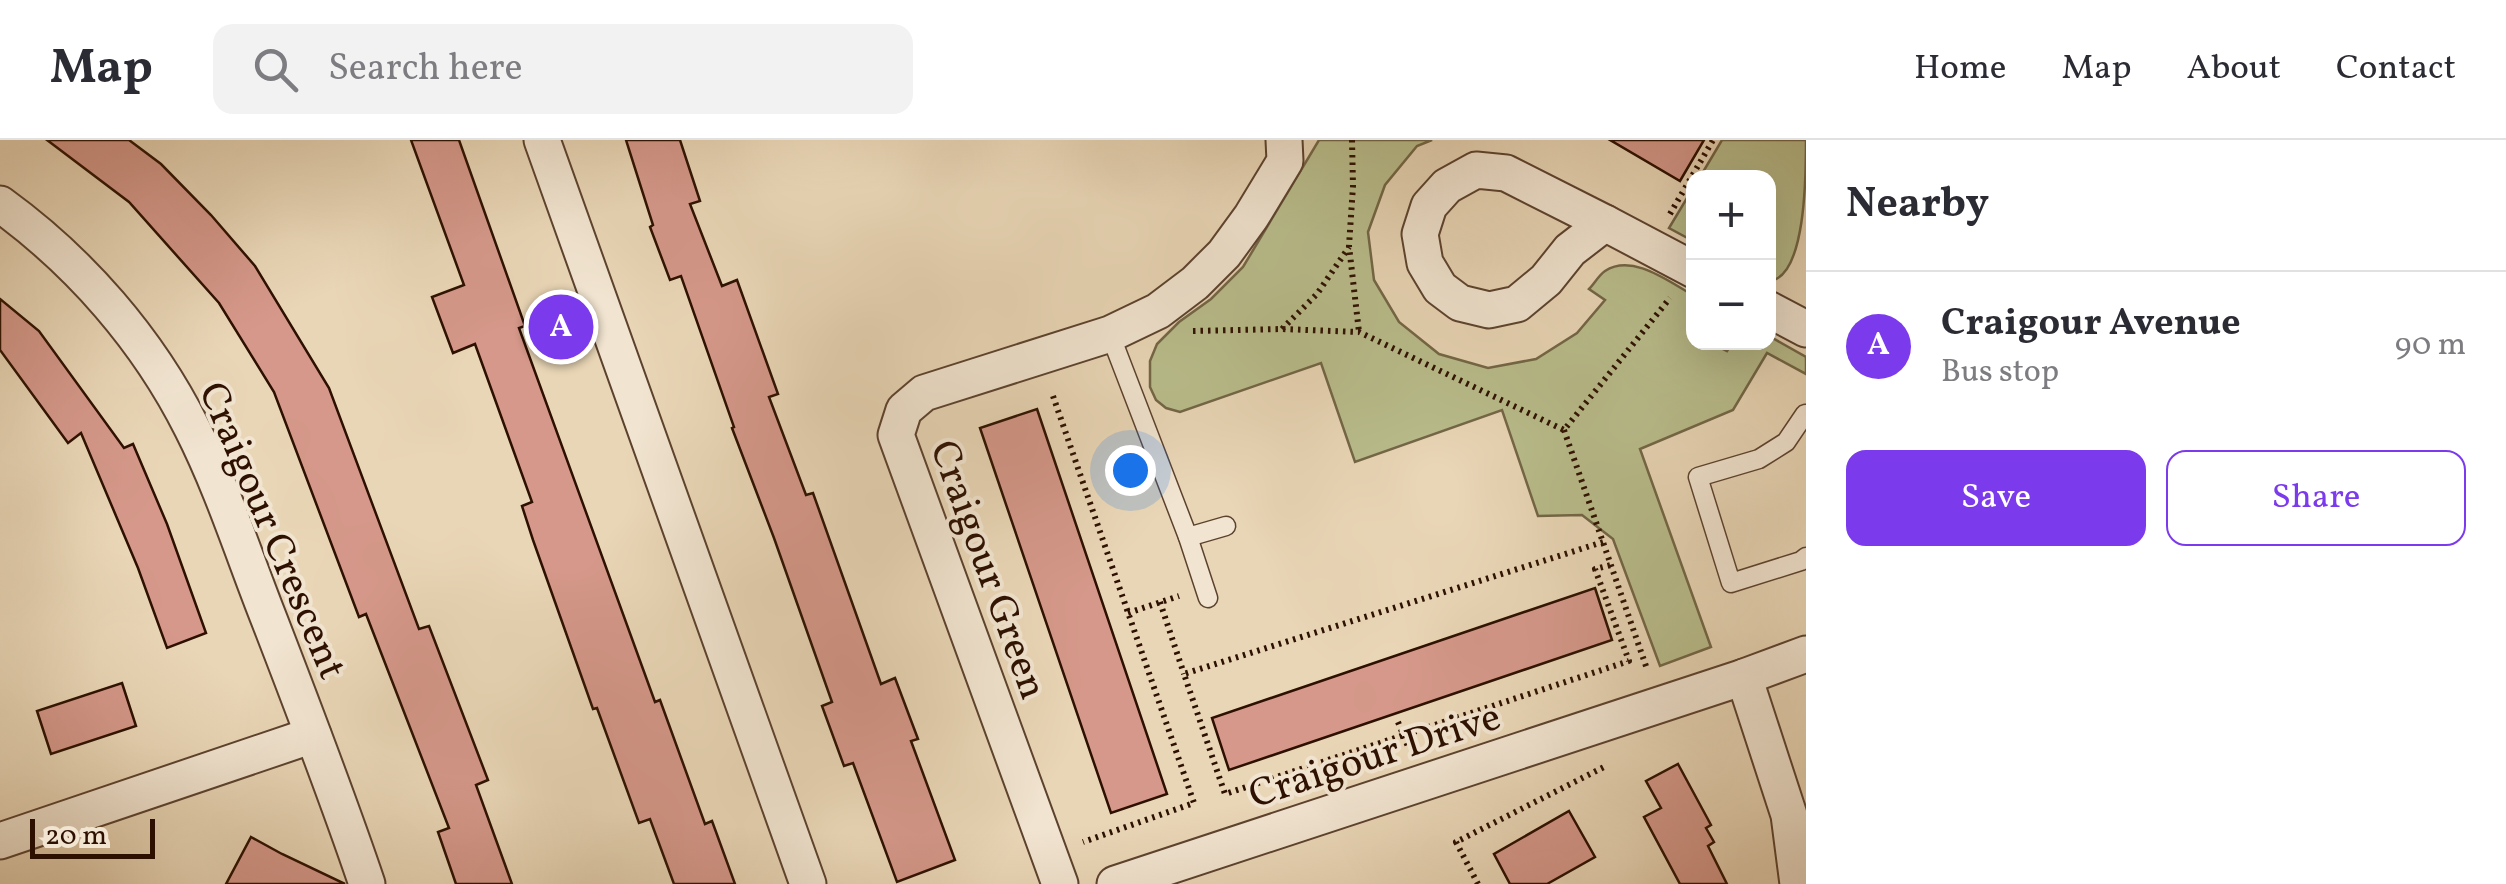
<!DOCTYPE html>
<html lang="en">
<head>
<meta charset="utf-8">
<style>
	body { margin:0; font-family:Vollkorn,serif; background:#f2f2f3; color:#2b2b33 }
	.controls { position:absolute; right:30px; top:30px; display:grid; overflow:hidden; border-radius:20px; box-shadow:0 10px 40px #0002 }
	.controls button { width:90px; height:90px; display:grid; place-items:center; padding:0; border:0; border-bottom:2px solid #e1e1e2; background:#fff; color:#2b2b33; font:50px sans-serif }
	.scale { position:absolute; left:30px; bottom:25px; width:125px; box-sizing:border-box; padding-left:10px; border:5px solid #2d1000; border-top:0; font-size:28px; line-height:35px; white-space:nowrap; color:#2d1000; -webkit-text-stroke:8px #f1e4d0; paint-order:stroke }
	.you { position:absolute; left:1130px; top:330px; width:35px; height:35px; margin:-25px; border:8px solid #fff; border-radius:50%; background:#1a73e8; box-shadow:0 0 0 15px #1a73e833 }
	.badge { display:grid; place-items:center; width:65px; height:65px; border-radius:50%; background:#7c3aed; color:#fff; font-size:32px; font-weight:700 }
	.pin { position:absolute; translate:-50% -50%; border:5px solid #fff; box-shadow:0 2px 10px #0006 }
	.list { margin:0; padding:0; list-style:none }
	h2 { display:flex; justify-content:space-between; align-items:center; height:130px; margin:0; padding:0 40px; font-size:42px }
	h2 small { font-size:32px; font-weight:400; color:#7c7c81 }
	.list li { display:grid; grid-template-columns:65px 1fr auto; gap:30px; align-items:center; box-sizing:border-box; height:150px; padding:0 40px; border-top:2px solid #e1e1e2 }
	.list b { display:block; font-size:38px; white-space:nowrap }
	.list p { margin:0; font-size:32px; white-space:nowrap; color:#7c7c81 }
	.list em { font-size:32px; font-style:normal; color:#7c7c81 }
	.actions { display:flex; gap:20px; padding:30px 40px }
	.actions a { flex:1; padding:22px 0; border:2px solid #7c3aed; border-radius:20px; text-align:center; font-size:35px; color:#7c3aed }
	.actions .main { background:#7c3aed; color:#fff }
	.icon { flex:none; width:55px; height:55px; fill:none; stroke:currentColor; stroke-width:2; stroke-linecap:round; stroke-linejoin:round }
	.map { position:relative; flex:none; width:1806px; height:744px; overflow:hidden }
	header { display:flex; align-items:center; gap:60px; box-sizing:border-box; height:140px; padding:0 50px; background:#fff; border-bottom:2px solid #e1e1e2 }
	header strong { font-size:48px }
	nav { display:flex; gap:55px; margin-inline-start:auto; font-size:35px }
	.search { width:700px; height:90px; background:#f2f2f3; display:flex; align-items:center; gap:25px; box-sizing:border-box; padding:0 35px; border-radius:20px; color:#7c7c81; font-size:38px }
	main { display:flex }
	aside { flex:1; background:#fff }
	.map>svg:first-child { display:block }
	.green { fill:#b9bd8c; stroke:#736646; stroke-width:2.5 }
	.building { fill:#d5988a; stroke:#2d1000; stroke-width:2.5 }
	.lines { fill:none; stroke-linecap:round; stroke-linejoin:round }
	.service-casing { stroke:#5c422e; stroke-width:21 }
	.minor-casing { stroke:#5c422e; stroke-width:39 }
	.path { stroke:#2d1000; stroke-width:6; stroke-dasharray:2.5 5; stroke-linecap:butt }
	.service { stroke:#f1e4d0; stroke-width:18 }
	.minor { stroke:#f1e4d0; stroke-width:35 }
	.labels { text-anchor:middle; stroke-width:8; stroke-linejoin:round; paint-order:stroke }
	.street-label { font-size:40px; fill:#2d1000; stroke:#f1e4d0 }
</style>
</head>
<body>
<header>
<strong>Map</strong>
<div class="search"><svg class="icon" aria-label="search" viewBox="0 0 24 24"><circle cx="10" cy="10" r="6"/><path d="M15 15l6 6"/></svg>Search here</div>
<nav><a>Home</a><a>Map</a><a>About</a><a>Contact</a></nav>
</header>
<main>
<div class="map">
<svg width="1806" height="744" viewBox="0 0 1806 744">
	<rect width="100%" height="100%" fill="#e9d6b6"/>
	<filter id="stains"><feTurbulence type="fractalNoise" baseFrequency=".002" numOctaves="4"/><feColorMatrix values="0 0 0 0 .2 0 0 0 0 .09 0 0 0 0 .02 0 0 0 .5 -.17"/></filter>
	<radialGradient id="worn" r=".72"><stop offset=".6" stop-color="#630" stop-opacity="0"/><stop offset="1" stop-color="#630" stop-opacity=".3"/></radialGradient>
	<g class="green">
		<path d="M1319,0H1432L1417,6L1385,45L1368,92L1374,140L1399,182L1439,214L1488,228L1536,219L1577,193L1605,160L1589,149C1594,144 1599,135 1605,131C1633,113 1669,142 1693,155L1694,202L1711,203L1727,211L1732,203L1768,202L1769,196L1806,217V234L1767,213L1733,270L1640,309L1711,507L1660,526L1613,399L1582,375L1538,376L1502,270L1355,322L1321,223L1180,272L1166,268L1156,260L1150,247V221L1157,204L1179,182L1211,159L1243,127Z"/>
		<path d="M1722,0H1806C1806,35 1806,138 1769,141L1768,38L1700,37Z"/>
		<path d="M1693,48V101L1669,88Z"/>
	</g>
	<g class="building">
		<path d="M47,0H129L161,24L211,75L255,126L329,248L419,489L429,486L488,640L476,645L512,744H456L438,692L449,688L366,474L359,477L274,252L219,163L129,62Z"/>
		<path d="M411,0H459L525,186L519,188L655,562L660,560L705,684L712,681L735,744H674L650,679L639,683L597,568L593,569L533,400L522,366L532,362L475,204L453,213L432,157L464,145Z"/>
		<path d="M626,0H680L700,61L690,64L722,146L737,140L778,254L769,257L806,355L813,353L881,544L895,538L918,599L911,601L955,720L897,742L853,623L844,626L822,566L832,562L774,398L732,288L734,287L681,136L670,140L650,87L653,85Z"/>
		<path d="M1610,0H1704L1680,41Z"/>
		<path d="M0,159L39,191L124,308L133,304L167,384L206,493L167,508L138,428L81,293L68,303L0,210Z"/>
		<path d="M1037,269L1167,654L1111,673L980,288Z"/>
		<path d="M1595,448L1612,500L1229,630L1212,578Z"/>
		<path d="M122,543L136,586L51,614L37,571Z"/>
		<path d="M1678,624L1711,685L1706,688L1714,702L1708,706L1727,744H1680L1644,677L1661,668L1646,641Z"/>
		<path d="M1569,671L1595,717L1547,744H1510L1494,714Z"/>
		<path d="M251,697L282,714L345,744H226Z"/>
	</g>
	<g class="lines">
		<g class="service-casing">
			<g id="service">
				<path d="M1110,194L1188,397L1208,458"/>
				<path d="M1805,274L1786,302L1759,319L1698,337L1731,443L1801,421L1806,417"/>
				<path d="M1188,397L1226,386"/>
			</g>
		</g>
		<g class="minor-casing">
			<g id="minor">
				<path d="M542,0L808,744"/>
				<path d="M1476,30L1506,33L1605,83L1570,110L1546,140L1517,164L1489,170L1460,163L1440,148L1425,123L1420,94L1429,66L1447,46Z"/>
				<path d="M0,64C80,122 148,200 192,288C223,349 244,416 269,479C303,567 337,655 367,744"/>
				<path d="M1605,83L1694,130"/>
				<path d="M1768,169L1806,189"/>
				<path d="M1744,537L1789,675L1798,744"/>
				<path d="M0,701L313,595"/>
				<path d="M1060,744L896,295L904,270L924,253L1110,194L1158,171L1195,143L1224,114L1251,77L1285,21L1284,0"/>
				<path d="M1115,744L1744,537L1806,514"/>
			</g>
		</g>
		<g class="path">
			<path d="M1352,0L1353,46L1349,106L1359,192"/>
			<path d="M1670,74L1713,0"/>
			<path d="M1282,189L1317,154L1349,107"/>
			<path d="M1193,191L1282,189L1359,192L1564,290L1670,158"/>
			<path d="M1053,256L1194,663L1083,702"/>
			<path d="M1564,290L1647,529"/>
			<path d="M1603,402L1184,534L1225,654L1629,521L1595,429L1611,425"/>
			<path d="M1160,462L1184,534"/>
			<path d="M1128,473L1179,456"/>
			<path d="M1398,582L1409,609"/>
			<path d="M1478,744L1456,702L1604,627"/>
		</g>
		<use href="#service" class="service"/>
		<use href="#minor" class="minor"/>
	</g>
	<g class="labels">
		<g class="street-label">
			<text transform="translate(274 390) rotate(67)" y="14">Craigour Crescent</text>
			<text transform="translate(990 429) rotate(70)" y="14">Craigour Green</text>
			<text transform="translate(1374 614) rotate(-18)" y="14">Craigour Drive</text>
		</g>
	</g>
	<rect width="100%" height="100%" filter="url(#stains)"/>
	<rect width="100%" height="100%" fill="url(#worn)"/>
</svg>
<div class="controls">
<button>+</button>
<button>−</button>
</div>
<div class="scale">20 m</div>
<div class="you"></div>
<div class="pin badge" style="left:561px;top:187px">A</div>
</div>
<aside>
<h2>Nearby<small></small></h2>
<ul class="list">
<li><span class="badge">A</span><div><b>Craigour Avenue</b><p>Bus stop</p></div><em>90 m</em></li>
</ul>
<div class="actions"><a class="main">Save</a><a>Share</a></div>
</aside>
</main>
</body>
</html>
